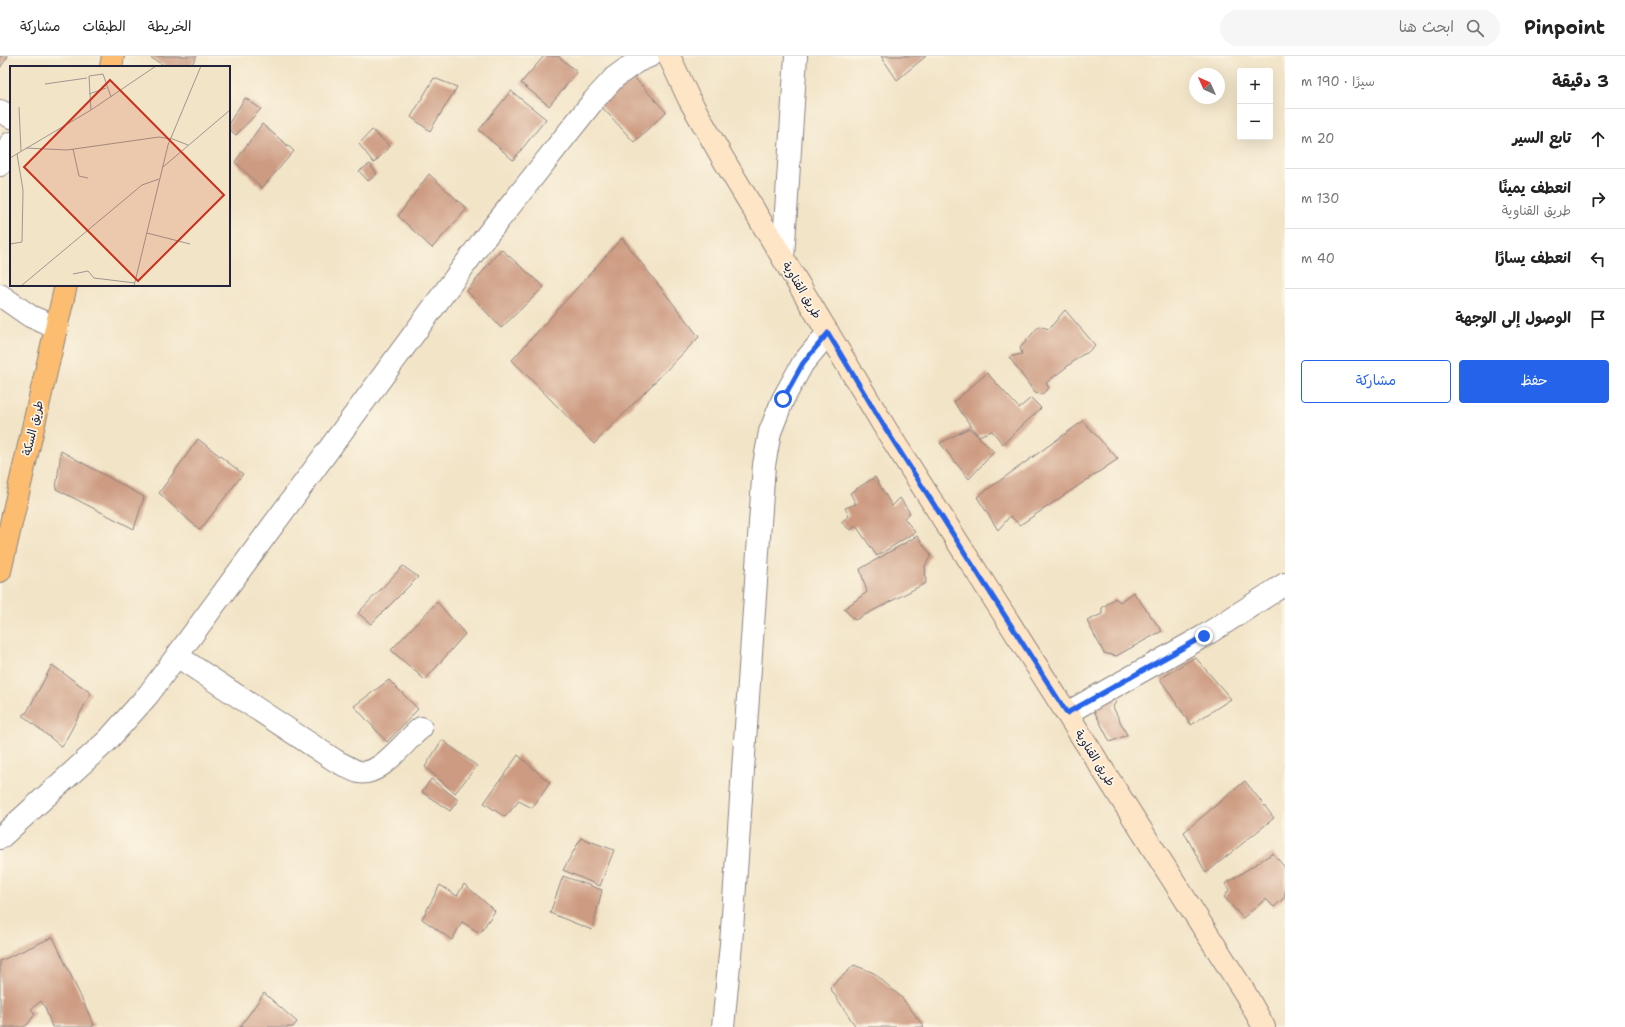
<!DOCTYPE html>
<html lang="ar">
<head>
<meta charset="utf-8">
<style>
	body { margin:0; font-family:"Shantell Sans","Playpen Sans Arabic",sans-serif; background:#f6f6f6; color:#222; direction:rtl }
	.controls { position:absolute; right:12px; top:12px; display:grid; overflow:hidden; border-radius:4px; box-shadow:0 4px 16px #0002 }
	.controls button { width:36px; height:36px; display:grid; place-items:center; padding:0; border:0; border-bottom:1px solid #e0e0e0; background:#fff; color:#222; font:20px sans-serif }
	.compass { position:absolute; left:1189px; top:12px; width:36px; height:36px; border-radius:50%; background:#fff; box-shadow:0 4px 16px #0002; rotate:315deg }
	.stop { position:absolute; width:12px; height:12px; margin:-9px; border:3px solid #2563eb; border-radius:50%; background:#fff }
	.stop.end { background:#2563eb; border-color:#fff; box-shadow:0 1px 4px #0008 }
	.list { margin:0; padding:0; list-style:none }
	h2 { display:flex; justify-content:space-between; align-items:center; height:52px; margin:0; padding:0 16px; font-size:17px }
	h2 small { font-size:13px; font-weight:400; color:#767676 }
	.list li { display:grid; grid-template-columns:26px 1fr auto; gap:12px; align-items:center; box-sizing:border-box; height:60px; padding:0 16px; border-top:1px solid #e0e0e0 }
	.list b { display:block; font-size:15px; white-space:nowrap }
	.list p { margin:0; font-size:13px; white-space:nowrap; color:#767676 }
	.list em { font-size:13px; font-style:normal; color:#767676 }
	.actions { display:flex; gap:8px; padding:12px 16px }
	.actions a { flex:1; padding:9px 0; border:1px solid #2563eb; border-radius:4px; text-align:center; font-size:14px; color:#2563eb }
	.actions .main { background:#2563eb; color:#fff }
	.icon { flex:none; width:22px; height:22px; fill:none; stroke:currentColor; stroke-width:2; stroke-linecap:round; stroke-linejoin:round }
	.map { position:relative; flex:none; width:1285px; height:971px; overflow:hidden; direction:ltr }
	header { display:flex; align-items:center; gap:24px; box-sizing:border-box; height:56px; padding:0 20px; background:#fff; border-bottom:1px solid #e0e0e0 }
	header strong { font-size:19px }
	nav { display:flex; gap:22px; margin-inline-start:auto; font-size:14px }
	.search { width:280px; height:36px; background:#f6f6f6; display:flex; align-items:center; gap:10px; box-sizing:border-box; padding:0 14px; border-radius:22px; color:#767676; font-size:15px }
	main { display:flex }
	aside { flex:1; background:#fff }
	.map>svg:first-child { display:block }
	.building { fill:#cd9b82 }
	.lines { fill:none; stroke-linecap:round; stroke-linejoin:round }
	.street-casing { stroke:#8a8381; stroke-width:24 }
	.secondary-casing { stroke:#8a8381; stroke-width:24 }
	.primary-casing { stroke:#8a8381; stroke-width:24 }
	.street { stroke:#fff; stroke-width:22 }
	.secondary { stroke:#fee5c5; stroke-width:22 }
	.primary { stroke:#fcbd6f; stroke-width:22 }
	.route { stroke:#2563eb; stroke-width:5 }
	.labels { text-anchor:middle; stroke-width:3.5; stroke-linejoin:round; paint-order:stroke }
	.street-label { font-size:12px; fill:#22223b; stroke:#fcf5e5 }
	.inset-road { fill:none; stroke:#9f968f; stroke-width:1 }
	.view { fill:#c8321e; fill-opacity:0.15; stroke:#c8321e; stroke-width:2 }
	.inset-edge { fill:none; stroke:#22223b; stroke-width:2 }
</style>
</head>
<body>
<header>
<strong>Pinpoint</strong>
<div class="search"><svg class="icon" aria-label="search" viewBox="0 0 24 24"><circle cx="10" cy="10" r="6"/><path d="M15 15l6 6"/></svg>ابحث هنا</div>
<nav><a>الخريطة</a><a>الطبقات</a><a>مشاركة</a></nav>
</header>
<main>
<aside>
<h2>3 دقيقة<small>سيرًا · 190 m</small></h2>
<ul class="list">
<li><svg class="icon" aria-label="ahead" viewBox="0 0 24 24"><path d="M12 20V5M6 11l6-6 6 6"/></svg><div><b>تابع السير</b></div><em>20 m</em></li>
<li><svg class="icon" aria-label="right" viewBox="0 0 24 24"><path d="M7 20v-9h11M14 6l5 5-5 5"/></svg><div><b>انعطف يمينًا</b><p>طريق القناوية</p></div><em>130 m</em></li>
<li><svg class="icon" aria-label="left" viewBox="0 0 24 24"><path d="M17 20v-9H6M10 6l-5 5 5 5"/></svg><div><b>انعطف يسارًا</b></div><em>40 m</em></li>
<li><svg class="icon" aria-label="arrive" viewBox="0 0 24 24"><path d="M6 21V4h12l-3 4 3 4H6"/></svg><div><b>الوصول إلى الوجهة</b></div></li>
</ul>
<div class="actions"><a class="main">حفظ</a><a>مشاركة</a></div>
</aside>
<div class="map">
<svg width="1285" height="971" viewBox="0 0 1285 971">
	<rect width="100%" height="100%" fill="#fcf5e5"/>
	<filter id="ink" filterUnits="userSpaceOnUse"><feTurbulence type="fractalNoise" baseFrequency=".025" numOctaves="2"/><feDisplacementMap in="SourceGraphic" scale="8" xChannelSelector="R" yChannelSelector="G"/><feConvolveMatrix kernelMatrix="1 2 1 2 8 2 1 2 1" color-interpolation-filters="sRGB"/></filter>
	<filter id="wash" filterUnits="userSpaceOnUse"><feTurbulence type="fractalNoise" baseFrequency=".012" numOctaves="4" result="noise"/><feDisplacementMap in="SourceGraphic" scale="16" xChannelSelector="R" yChannelSelector="G"/><feGaussianBlur stdDeviation="0.9" result="paint"/><feColorMatrix in="noise" values="0 0 0 0 0 0 0 0 0 0 0 0 0 0 0 0 0 1.4 0 .05"/><feComposite in="paint" operator="in"/></filter>
	<g filter="url(#wash)">
		<rect width="100%" height="100%" fill="#f2e4c7"/>
		<g id="blocks">
			<g class="building">
				<path d="M0,0H8L0,12Z"/>
				<path d="M152,0H197L190,11H167L151,2Z"/>
				<path d="M544,0H558L577,16L549,50L521,27Z"/>
				<path d="M881,0H926L897,24Z"/>
				<path d="M632,19L666,56L634,86L600,49Z"/>
				<path d="M434,22L457,31L430,75L411,61Z"/>
				<path d="M511,35L546,63L513,104L479,74Z"/>
				<path d="M245,42L261,53L236,79L229,73V67Z"/>
				<path d="M262,68L294,95L262,132L235,106Z"/>
				<path d="M372,74L390,90L374,107L359,88Z"/>
				<path d="M370,108L377,118L368,125L359,115Z"/>
				<path d="M429,118L467,153L432,192L398,160Z"/>
				<path d="M622,182L699,281L594,388L512,304Z"/>
				<path d="M501,193L544,231L501,272L467,235Z"/>
				<path d="M1065,254L1095,289L1087,297L1082,299L1046,327L1049,332L1042,338L1035,337L1009,301L1022,298L1020,292L1039,270L1049,273Z"/>
				<path d="M987,317L1019,352L1031,342L1041,352L1003,388L992,375L978,380L994,396L969,423L940,387L969,372L978,380L954,346Z"/>
				<path d="M1083,365L1118,403L1020,469L1010,460L998,474L977,441Z"/>
				<path d="M198,383L243,418L200,474L159,437Z"/>
				<path d="M61,395L144,441L134,473L56,433Z"/>
				<path d="M875,421L892,450L900,442L910,457L904,462L915,476L877,500L856,470L850,474L841,466L849,460L845,452L856,448L850,437Z"/>
				<path d="M917,480L931,499L925,510L926,527L855,564L844,553L867,536L860,513Z"/>
				<path d="M403,510L418,521L371,568L358,557Z"/>
				<path d="M1133,536L1162,575L1116,600L1104,597L1087,565L1102,558V552L1115,542L1120,546Z"/>
				<path d="M437,546L465,578L425,624L391,594Z"/>
				<path d="M1195,601L1231,643L1191,669L1160,623Z"/>
				<path d="M52,609L91,637L62,691L22,659L27,656Z"/>
				<path d="M389,624L418,653L387,686L354,650Z"/>
				<path d="M1123,632L1113,651L1127,679L1110,686L1091,649Z"/>
				<path d="M442,684L477,710L455,737L425,711Z"/>
				<path d="M518,699L550,727L532,752L519,745L505,761L484,747Z"/>
				<path d="M431,723L458,744L450,755L422,736Z"/>
				<path d="M1245,725L1274,762L1206,817L1184,776Z"/>
				<path d="M581,782L614,794L600,830L563,814Z"/>
				<path d="M1273,797L1285,812V841L1274,851L1266,843L1243,862L1224,841L1229,834L1225,828Z"/>
				<path d="M563,820L602,834L592,874L550,857Z"/>
				<path d="M464,828L495,855L480,877L462,866L452,884L422,863L440,829L457,840Z"/>
				<path d="M53,881L94,969L91,971H52L45,951L41,945L31,953L35,958L27,969L23,971H0V905Z"/>
				<path d="M854,909L874,917L903,943L924,971H856L830,932Z"/>
				<path d="M264,937L297,966L293,971H240Z"/>
			</g>
		</g>
	</g>
	<g filter="url(#ink)">
		<use href="#blocks" fill-opacity="0" stroke="#8a8381" stroke-width="1"/>
		<g class="lines">
			<g class="street-casing">
				<g id="street">
					<path d="M0,55L11,61"/>
					<path d="M0,109L11,87"/>
					<path d="M783,202L796,0"/>
					<path d="M0,239L30,260L57,272"/>
					<path d="M177,600L336,705C343,708 351,714 359,716C380,721 405,684 421,672"/>
					<path d="M1067,657L1204,580L1285,528"/>
					<path d="M0,782L107,685L148,639L483,184L594,44L615,21L636,6L650,0"/>
					<path d="M723,971L731,888L764,409L770,376L783,343L803,307L828,277"/>
				</g>
			</g>
			<g class="secondary-casing">
				<path id="secondary" d="M669,0L689,43L722,101L887,375L1245,937L1264,971"/>
			</g>
			<g class="primary-casing">
				<g id="primary">
					<path d="M111,11L113,0"/>
					<path d="M0,515L66,229"/>
				</g>
			</g>
			<use href="#street" class="street"/>
			<use href="#secondary" class="secondary"/>
			<use href="#primary" class="primary"/>
		</g>
	</g>
	<g class="lines" filter="url(#ink)">
		<path class="route" d="M783,343L803,307L828,277L887,375L1067,657L1204,580"/>
	</g>
	<g class="labels">
		<g class="street-label">
			<text transform="translate(802 234) rotate(59)" y="4">طريق القناوية</text>
			<text transform="translate(33 372) rotate(-77)" y="4">طريق السكة</text>
			<text transform="translate(1095 702) rotate(58)" y="4">طريق القناوية</text>
		</g>
	</g>
	<g transform="translate(10 10)">
		<rect width="220" height="220" fill="#f2e4c7"/>
		<path class="inset-road" d="M35,18L77,12M79,28L96,22M9,41L11,85M81,44L79,10L93,8L101,31M160,72L178,79M16,82L57,84L149,71L160,73M63,83L69,110L78,112M0,92L81,44L146,0M153,101L220,44M137,167L180,178M0,178L12,176L13,124L7,88M63,208L78,205L84,212L125,217M11,220L132,119L149,113M124,220L158,79L191,0"/>
		<path class="view" d="M100,14L214,129L128,215L14,101Z"/>
		<rect width="220" height="220" class="inset-edge"/>
	</g>
</svg>
<div class="controls">
<button>+</button>
<button>−</button>
</div>
<svg class="compass" viewBox="-18 -18 36 36"><path d="M0-13l5 13h-10z" fill="#e53935"/><path d="M0 13l5-13h-10z" fill="#767676"/></svg>
<div class="stop" style="left:783px;top:343px"></div>
<div class="stop end" style="left:1204px;top:580px"></div>
</div>
</main>
</body>
</html>
